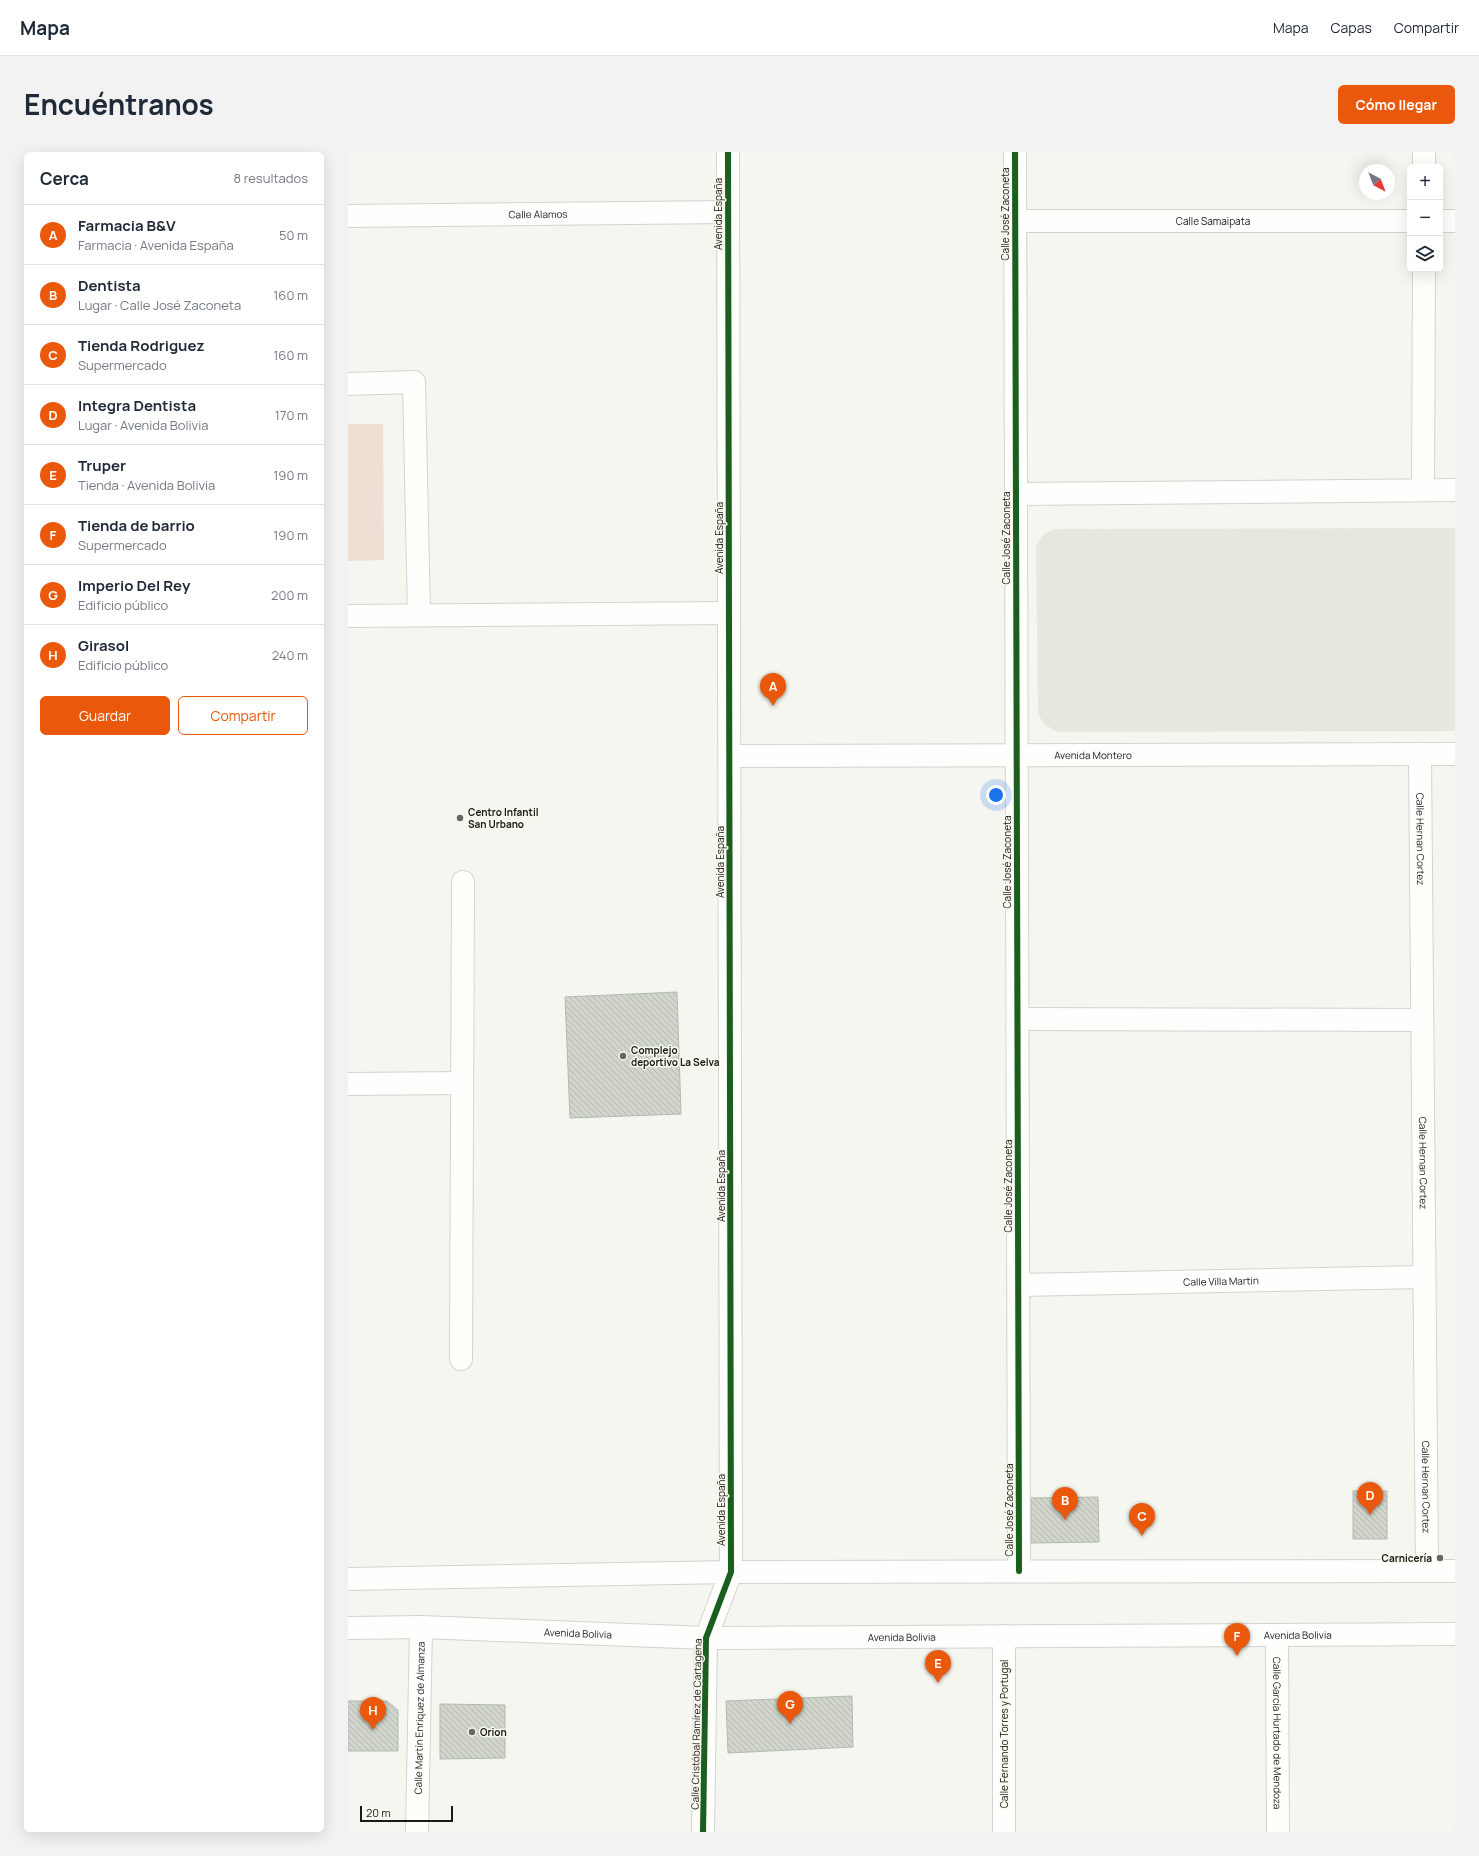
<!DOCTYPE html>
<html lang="es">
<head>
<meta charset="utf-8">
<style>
	body { margin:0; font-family:Manrope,sans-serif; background:#f2f2f3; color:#1f2937 }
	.controls { position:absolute; right:12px; top:12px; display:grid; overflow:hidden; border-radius:6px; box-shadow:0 4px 16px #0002 }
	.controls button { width:36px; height:36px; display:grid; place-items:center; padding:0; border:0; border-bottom:1px solid #e0e1e3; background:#fff; color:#1f2937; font:20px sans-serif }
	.compass { position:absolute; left:1011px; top:12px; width:36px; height:36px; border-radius:50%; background:#fff; box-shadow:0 4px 16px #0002; rotate:138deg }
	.scale { position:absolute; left:12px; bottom:10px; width:93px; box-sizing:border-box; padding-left:4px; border:2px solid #1a1a17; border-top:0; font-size:11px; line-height:14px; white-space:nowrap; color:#1a1a17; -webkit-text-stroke:3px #f8f8ef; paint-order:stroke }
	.you { position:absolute; left:648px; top:643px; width:14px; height:14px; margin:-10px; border:3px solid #fff; border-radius:50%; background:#1a73e8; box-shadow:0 0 0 6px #1a73e833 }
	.badge { display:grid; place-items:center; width:26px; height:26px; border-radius:50%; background:#ea580c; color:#fff; font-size:13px; font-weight:700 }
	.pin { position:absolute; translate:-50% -33px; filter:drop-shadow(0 1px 2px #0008) }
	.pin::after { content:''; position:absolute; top:21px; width:14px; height:12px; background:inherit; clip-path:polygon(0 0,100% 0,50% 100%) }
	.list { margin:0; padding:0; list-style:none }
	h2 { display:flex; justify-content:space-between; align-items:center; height:52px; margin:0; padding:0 16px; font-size:17px }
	h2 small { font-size:13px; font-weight:400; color:#747a83 }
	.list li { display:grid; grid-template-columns:26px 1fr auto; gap:12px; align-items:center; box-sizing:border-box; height:60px; padding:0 16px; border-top:1px solid #e0e1e3 }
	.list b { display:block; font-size:15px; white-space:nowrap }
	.list p { margin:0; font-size:13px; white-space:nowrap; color:#747a83 }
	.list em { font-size:13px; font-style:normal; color:#747a83 }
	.actions { display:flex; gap:8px; padding:12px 16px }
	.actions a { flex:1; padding:9px 0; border:1px solid #ea580c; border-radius:6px; text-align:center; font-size:14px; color:#ea580c }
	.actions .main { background:#ea580c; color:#fff }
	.icon { flex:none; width:22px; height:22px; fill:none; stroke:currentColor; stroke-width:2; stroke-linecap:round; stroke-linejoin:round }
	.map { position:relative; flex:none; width:1107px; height:1680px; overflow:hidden; border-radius:6px }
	header { display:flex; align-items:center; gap:24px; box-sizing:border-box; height:56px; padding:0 20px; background:#fff; border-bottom:1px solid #e0e1e3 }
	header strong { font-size:19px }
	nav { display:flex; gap:22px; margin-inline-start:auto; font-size:14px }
	.intro { display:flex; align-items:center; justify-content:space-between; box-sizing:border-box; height:96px; padding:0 24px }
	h1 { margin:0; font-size:28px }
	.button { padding:10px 18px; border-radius:6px; background:#ea580c; color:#fff; font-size:14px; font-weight:700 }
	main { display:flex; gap:24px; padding:0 24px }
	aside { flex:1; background:#fff; border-radius:6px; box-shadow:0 4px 16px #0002 }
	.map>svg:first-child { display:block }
	.built { fill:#e7e7dd }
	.pitch { fill:#f0ddd3 }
	.building { fill:url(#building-back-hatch); stroke:#b6b7b3 }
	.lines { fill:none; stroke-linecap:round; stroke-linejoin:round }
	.minor-casing { stroke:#d3d3cf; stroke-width:24 }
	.major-casing { stroke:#d3d3cf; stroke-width:24 }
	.minor { stroke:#fefefd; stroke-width:22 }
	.major { stroke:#fefefd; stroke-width:22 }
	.cycleway-casing { stroke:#f8f8ef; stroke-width:8 }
	.cycleway { stroke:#1b5e20; stroke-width:6 }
	.poi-dot { fill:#676763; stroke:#f8f8ef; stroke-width:1.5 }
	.labels { text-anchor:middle; stroke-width:3; stroke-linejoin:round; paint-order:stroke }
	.street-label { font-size:10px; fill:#1a1a17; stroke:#f8f8ef }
	.poi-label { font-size:10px; font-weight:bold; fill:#1a1a17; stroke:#f8f8ef; text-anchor:start }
</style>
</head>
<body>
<header>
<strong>Mapa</strong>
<nav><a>Mapa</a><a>Capas</a><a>Compartir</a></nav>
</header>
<div class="intro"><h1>Encuéntranos</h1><a class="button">Cómo llegar</a></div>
<main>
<aside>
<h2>Cerca<small>8 resultados</small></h2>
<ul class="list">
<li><span class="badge">A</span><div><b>Farmacia B&amp;V</b><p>Farmacia · Avenida España</p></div><em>50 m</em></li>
<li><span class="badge">B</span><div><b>Dentista</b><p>Lugar · Calle José Zaconeta</p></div><em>160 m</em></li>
<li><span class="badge">C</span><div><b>Tienda Rodriguez</b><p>Supermercado</p></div><em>160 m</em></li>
<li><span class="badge">D</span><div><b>Integra Dentista</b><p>Lugar · Avenida Bolivia</p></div><em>170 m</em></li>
<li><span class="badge">E</span><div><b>Truper</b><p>Tienda · Avenida Bolivia</p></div><em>190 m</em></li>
<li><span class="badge">F</span><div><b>Tienda de barrio</b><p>Supermercado</p></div><em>190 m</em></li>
<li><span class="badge">G</span><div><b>Imperio Del Rey</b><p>Edificio público</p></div><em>200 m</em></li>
<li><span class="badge">H</span><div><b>Girasol</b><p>Edificio público</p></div><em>240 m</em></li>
</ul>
<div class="actions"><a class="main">Guardar</a><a>Compartir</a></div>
</aside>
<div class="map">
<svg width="1107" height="1680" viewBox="0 0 1107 1680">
	<defs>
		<pattern id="building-back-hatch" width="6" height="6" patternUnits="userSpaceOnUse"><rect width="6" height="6" fill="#d1d6cd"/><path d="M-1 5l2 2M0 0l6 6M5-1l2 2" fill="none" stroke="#b3b7af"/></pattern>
	</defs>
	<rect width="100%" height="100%" fill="#f6f6f1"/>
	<path class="built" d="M1107,376V579L709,580L696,572L690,562L688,394L694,384L705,377Z"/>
	<path class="pitch" d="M0,272H35L36,408L0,409Z"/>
	<g class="building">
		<path d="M329,840L333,962L222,966L217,845Z"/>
		<rect x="1005" y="1339" width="34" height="48"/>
		<path d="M750,1345L751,1390L683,1391V1346Z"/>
		<path d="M504,1544L505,1595L380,1601L378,1549Z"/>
		<path d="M0,1549H39L50,1558V1599H0Z"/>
		<path d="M92,1552L157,1553V1606L92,1607Z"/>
	</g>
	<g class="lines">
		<g class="minor-casing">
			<g id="minor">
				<path d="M667,0L671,1419"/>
				<path d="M1076,15V0"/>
				<path id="s1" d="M0,64L380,60"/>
				<path id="s2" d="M667,69H1062"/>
				<path d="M1092,69H1107"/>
				<path d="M0,232L66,230L71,463"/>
				<path d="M1075,338L1076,117"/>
				<path d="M668,342L1107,338"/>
				<path d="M0,464L381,461"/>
				<path id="s3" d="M1072,602L1079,1419"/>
				<path id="s4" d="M382,604L1107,602"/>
				<path d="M670,867L1074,868"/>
				<path d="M0,932L114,931"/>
				<path id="s5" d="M671,1133L1076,1125"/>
				<path d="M113,1207L115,730"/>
				<path id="s6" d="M929,1483L930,1680"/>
				<path d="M656,1484V1680"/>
				<path id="s7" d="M69,1680L73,1475"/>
				<path d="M355,1680L358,1486L383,1420L380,0"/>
			</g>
		</g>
		<g class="major-casing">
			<g id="major">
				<path d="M0,1427L383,1420L1107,1419"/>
				<path id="s8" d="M0,1476L73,1475L358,1486L1107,1482"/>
			</g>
		</g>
		<use href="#minor" class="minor"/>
		<use href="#major" class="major"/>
		<g class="cycleway-casing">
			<g id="cycleway">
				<path d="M667,0L671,1419"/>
				<path d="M355,1680L358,1486L383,1420L380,0"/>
			</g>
		</g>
		<use href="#cycleway" class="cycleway"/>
	</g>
	<g class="poi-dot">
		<circle cx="112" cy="666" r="4"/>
		<circle cx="275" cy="904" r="4"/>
		<circle cx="1092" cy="1406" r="4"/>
		<circle cx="124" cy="1580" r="4"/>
	</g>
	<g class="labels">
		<g class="street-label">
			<text dy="4" stroke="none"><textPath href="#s1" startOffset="190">Calle Alamos</textPath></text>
			<text transform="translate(370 62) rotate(-90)" y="4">Avenida España</text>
			<text transform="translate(657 62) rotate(-90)" y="4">Calle José Zaconeta</text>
			<text dy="4" stroke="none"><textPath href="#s2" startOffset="198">Calle Samaipata</textPath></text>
			<text transform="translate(371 386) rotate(-90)" y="4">Avenida España</text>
			<text transform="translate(658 386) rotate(-90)" y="4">Calle José Zaconeta</text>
			<text dy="4" stroke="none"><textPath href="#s4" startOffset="363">Avenida Montero</textPath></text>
			<text dy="4" stroke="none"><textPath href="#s3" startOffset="85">Calle Hernan Cortez</textPath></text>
			<text transform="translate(372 710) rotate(-90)" y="4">Avenida España</text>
			<text transform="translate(659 710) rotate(-90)" y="4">Calle José Zaconeta</text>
			<text dy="4" stroke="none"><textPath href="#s3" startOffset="409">Calle Hernan Cortez</textPath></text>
			<text transform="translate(373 1034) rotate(-90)" y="4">Avenida España</text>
			<text transform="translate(660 1034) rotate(-90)" y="4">Calle José Zaconeta</text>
			<text dy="4" stroke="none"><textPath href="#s5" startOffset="202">Calle Villa Martin</textPath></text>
			<text dy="4" stroke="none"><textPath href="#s3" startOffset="733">Calle Hernan Cortez</textPath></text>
			<text transform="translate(373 1358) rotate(-90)" y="4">Avenida España</text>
			<text transform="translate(661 1358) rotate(-90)" y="4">Calle José Zaconeta</text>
			<text dy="4" stroke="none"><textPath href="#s8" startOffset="230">Avenida Bolivia</textPath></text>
			<text dy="4" stroke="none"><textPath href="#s8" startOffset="950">Avenida Bolivia</textPath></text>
			<text dy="4" stroke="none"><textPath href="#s8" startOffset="554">Avenida Bolivia</textPath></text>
			<text dy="4" stroke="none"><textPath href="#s7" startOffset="114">Calle Martín Enriquez de Almanza</textPath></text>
			<text transform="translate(348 1572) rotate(-89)" y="4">Calle Cristóbal Ramírez de Cartagena</text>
			<text dy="4" stroke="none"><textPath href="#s6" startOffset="98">Calle García Hurtado de Mendoza</textPath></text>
			<text transform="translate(656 1582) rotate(-90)" y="4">Calle Fernando Torres y Portugal</text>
		</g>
		<g class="poi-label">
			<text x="120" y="664">Centro Infantil<tspan x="120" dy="12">San Urbano</tspan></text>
			<text x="283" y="902">Complejo<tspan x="283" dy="12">deportivo La Selva</tspan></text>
			<text x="1084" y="1410" text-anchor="end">Carnicería</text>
			<text x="132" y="1584">Orion</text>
		</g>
	</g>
</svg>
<div class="controls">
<button>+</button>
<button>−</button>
<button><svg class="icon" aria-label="layers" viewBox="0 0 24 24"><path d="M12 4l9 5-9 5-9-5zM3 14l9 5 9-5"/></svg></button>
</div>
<svg class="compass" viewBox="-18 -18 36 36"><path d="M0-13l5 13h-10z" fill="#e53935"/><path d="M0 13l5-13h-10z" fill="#747a83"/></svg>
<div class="scale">20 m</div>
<div class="you"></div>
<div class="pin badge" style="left:425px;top:554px">A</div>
<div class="pin badge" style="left:717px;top:1368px">B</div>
<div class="pin badge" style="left:794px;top:1384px">C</div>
<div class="pin badge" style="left:1022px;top:1363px">D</div>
<div class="pin badge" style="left:590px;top:1531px">E</div>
<div class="pin badge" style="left:889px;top:1504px">F</div>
<div class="pin badge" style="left:442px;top:1572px">G</div>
<div class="pin badge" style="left:25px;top:1578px">H</div>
</div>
</main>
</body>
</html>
